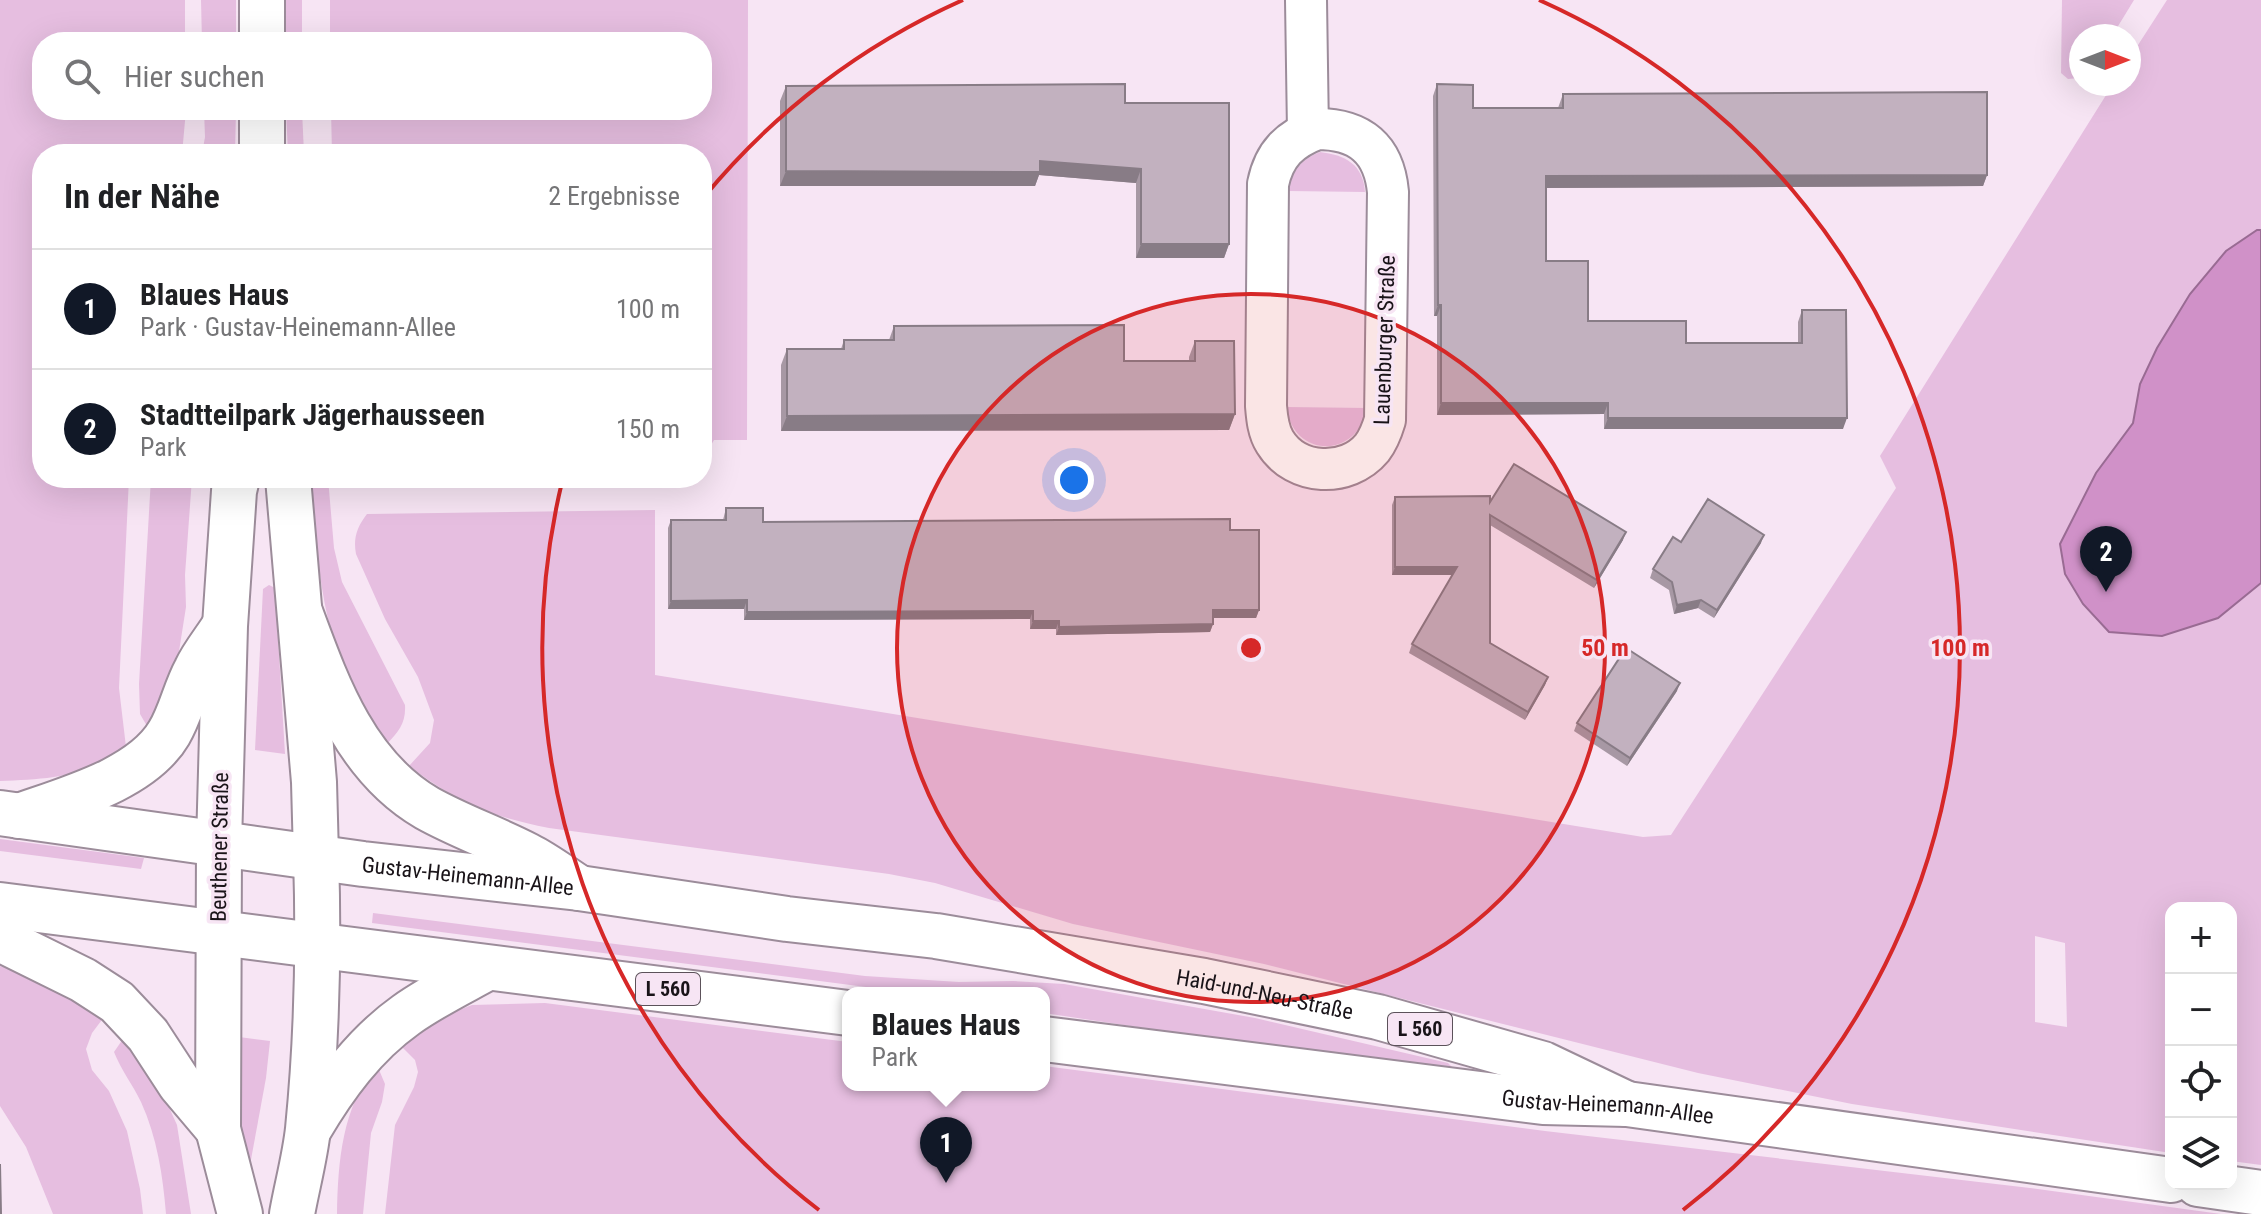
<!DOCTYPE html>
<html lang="de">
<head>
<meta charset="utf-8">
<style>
	body { margin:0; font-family:"Roboto Condensed",sans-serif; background:#f2f2f2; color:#202124 }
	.controls { position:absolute; right:24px; bottom:24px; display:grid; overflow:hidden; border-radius:16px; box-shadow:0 8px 32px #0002 }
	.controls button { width:72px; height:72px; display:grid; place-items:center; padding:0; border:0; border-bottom:2px solid #e0e0e0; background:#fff; color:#202124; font:40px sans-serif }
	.compass { position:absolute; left:2069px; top:24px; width:72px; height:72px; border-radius:50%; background:#fff; box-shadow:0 8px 32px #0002; rotate:90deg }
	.you { position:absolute; left:1074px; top:480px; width:28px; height:28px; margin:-20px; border:6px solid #fff; border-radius:50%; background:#1a73e8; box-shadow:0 0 0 12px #1a73e833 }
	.badge { display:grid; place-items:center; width:52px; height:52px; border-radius:50%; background:#111827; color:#fff; font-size:26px; font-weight:700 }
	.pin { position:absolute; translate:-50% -66px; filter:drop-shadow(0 2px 4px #0008) }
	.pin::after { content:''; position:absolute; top:42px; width:28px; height:24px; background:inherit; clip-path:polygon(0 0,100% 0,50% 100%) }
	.popup { position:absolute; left:842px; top:987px; width:208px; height:104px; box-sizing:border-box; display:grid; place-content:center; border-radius:16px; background:#fff; filter:drop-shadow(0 2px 6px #0005); font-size:26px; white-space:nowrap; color:#757577 }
	.popup b { font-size:30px; color:#202124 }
	.popup::after { content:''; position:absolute; left:50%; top:100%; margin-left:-16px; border:16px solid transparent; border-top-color:#fff }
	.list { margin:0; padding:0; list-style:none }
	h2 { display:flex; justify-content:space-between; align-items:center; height:104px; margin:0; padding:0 32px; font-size:34px }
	h2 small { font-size:26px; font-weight:400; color:#757577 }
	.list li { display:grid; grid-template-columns:52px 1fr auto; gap:24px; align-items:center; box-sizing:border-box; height:120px; padding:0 32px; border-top:2px solid #e0e0e0 }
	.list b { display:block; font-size:30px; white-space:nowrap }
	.list p { margin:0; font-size:26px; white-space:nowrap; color:#757577 }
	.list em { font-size:26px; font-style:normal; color:#757577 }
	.icon { flex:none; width:44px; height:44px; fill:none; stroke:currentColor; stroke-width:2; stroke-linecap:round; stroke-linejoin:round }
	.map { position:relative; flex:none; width:2261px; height:1214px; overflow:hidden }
	.search { position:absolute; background:#fff; box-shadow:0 8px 32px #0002; left:32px; top:32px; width:680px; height:88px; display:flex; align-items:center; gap:20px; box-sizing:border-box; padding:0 28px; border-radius:32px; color:#757577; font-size:30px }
	.panel { position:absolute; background:#fff; box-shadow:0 8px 32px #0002; left:32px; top:144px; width:680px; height:344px; border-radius:32px }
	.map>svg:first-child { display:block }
	.green { fill:#e6bee0; fill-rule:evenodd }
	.water { fill:#d091c8; stroke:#996b93; stroke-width:2 }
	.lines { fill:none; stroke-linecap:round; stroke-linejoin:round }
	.minor-casing { stroke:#9c8c9a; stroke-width:44 }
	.tertiary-casing { stroke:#9c8c9a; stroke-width:48 }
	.secondary-casing { stroke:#9c8c9a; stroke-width:48 }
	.primary-casing { stroke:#9c8c9a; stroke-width:48 }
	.minor { stroke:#fff; stroke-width:40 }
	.tertiary { stroke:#fff; stroke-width:44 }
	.secondary { stroke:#fff; stroke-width:44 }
	.primary { stroke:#fff; stroke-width:44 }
	.wall { fill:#a798a4 }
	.shaded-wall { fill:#887c86 }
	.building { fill:#c2b1bf; stroke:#887c86; stroke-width:2 }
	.ring { fill:none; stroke:#d62828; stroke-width:4 }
	.labels { text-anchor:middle; stroke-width:7; stroke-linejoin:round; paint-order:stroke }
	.shield { fill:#f7e5f4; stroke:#5c525a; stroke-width:2 }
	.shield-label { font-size:20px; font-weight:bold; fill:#191318 }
	.street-label { font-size:22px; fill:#191318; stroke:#f7e5f4 }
	.centre { fill:#d62828; stroke:#f7e5f4; stroke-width:4 }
	.ring-label { font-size:24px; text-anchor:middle; font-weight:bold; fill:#d62828; stroke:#f7e5f4; stroke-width:7; stroke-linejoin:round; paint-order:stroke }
</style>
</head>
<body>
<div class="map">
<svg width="2261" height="1214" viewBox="0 0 2261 1214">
	<rect width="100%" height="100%" fill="#f7e5f4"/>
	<g class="green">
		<path d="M0,0H185V42H42V110H186L182,154H42V478H129L119,688L126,747C87,778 47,779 0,781Z"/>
		<path d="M201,0H236V42H202Z"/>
		<rect x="286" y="0" width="16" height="42"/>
		<path d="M330,0H748L747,440H714L702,461V154H332L331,110H702V42H330Z"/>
		<path d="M2062,0H2134L2112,36H2081L2079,78L2068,79L2061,73Z"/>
		<path d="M2167,0H2261V1165L2231,1161V908H2171V1153L1852,1104L1698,1073L1264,964L1073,924L935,883L889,874L549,828C487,815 460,804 409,766L430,743L434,720L418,677L385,619L356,554C353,538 357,527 367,514L655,510V675L1643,837L1671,835L1896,488L1880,456L2113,84H2129V59ZM2035,936L2065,943L2067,1027L2035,1022Z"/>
		<path d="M204,110H236L235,154H202L205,137Z"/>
		<path d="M286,110H302L304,154H288Z"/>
		<path d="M1320,152C1345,155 1363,164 1365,192L1288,191C1293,170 1300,160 1320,152Z"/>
		<path d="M1287,407L1367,408C1365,413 1364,421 1361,426C1338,461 1290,448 1287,407Z"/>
		<path d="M151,478H192L185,575L186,607L177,664L156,714L147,726L140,714L139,684Z"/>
		<path d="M310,478H328L334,548L342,582L405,705C406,723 399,731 387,744C323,666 319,574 310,478Z"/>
		<path d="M355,478H636L635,485L365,486Z"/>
		<path d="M269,585L275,588L285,754L255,750L263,589Z"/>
		<path d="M0,839L144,858L141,869L0,851Z"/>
		<path d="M373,913L865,976L959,982L1013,981L1064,984L1255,1018L1448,1063L1454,1069L1358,1060L1044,1013V993H912L372,923Z"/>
		<path d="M0,966C38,975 73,993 104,1017L92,1033L86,1049L92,1070L109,1091L127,1131L140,1189L143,1214H53L26,1147L0,1106Z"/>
		<path d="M545,1003L848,1042V1085H1044V1066L1545,1131L2030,1188L2221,1214H385L395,1125L414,1087L418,1072L415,1060L396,1041L423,1024L472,1005Z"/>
		<path d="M125,1036L158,1083L177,1125L191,1214H166C163,1176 157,1137 141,1102C133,1085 121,1070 114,1052Z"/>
		<path d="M239,1037L270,1041L266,1078L250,1165L240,1159Z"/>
		<path d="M377,1065L385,1084L382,1102L371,1133L363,1214H337C338,1162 342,1106 377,1065Z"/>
	</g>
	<path class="water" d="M2257,230H2261V583L2218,618L2162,636L2109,632L2083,604L2065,574L2060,544L2096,473L2133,423L2140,384L2157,348L2190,294L2226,251Z"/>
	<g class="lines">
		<g class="minor-casing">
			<g id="minor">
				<path d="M1306,0L1308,132"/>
				<path d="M1317,129C1360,129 1384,149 1388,192L1385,420C1382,430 1379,439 1372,448C1347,478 1296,476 1275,442C1268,431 1267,418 1266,406L1268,184C1274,154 1290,139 1317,129Z"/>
			</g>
		</g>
		<g class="tertiary-casing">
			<g id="tertiary">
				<path d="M262,0V42"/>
				<path d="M262,110V154"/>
				<path d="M288,478L314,782L316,856"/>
				<path d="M300,612C327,685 355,766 427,808C459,826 494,838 527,855C545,864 562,877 579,888"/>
				<path d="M19,816C67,799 142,779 169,733C181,713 185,690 196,670C203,655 214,642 223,628"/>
				<path d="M219,844L225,626L234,491L237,478"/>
			</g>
		</g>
		<g class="secondary-casing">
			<g id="secondary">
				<path d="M219,844L218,1129L240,1214"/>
				<path d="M0,939L83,980L117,1002L148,1035L180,1084L218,1129"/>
				<path d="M309,1129C335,1085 364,1045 406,1015C431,997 460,983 487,968"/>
				<path d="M292,1214C297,1186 305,1157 308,1129C317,1038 319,947 316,856"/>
			</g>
		</g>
		<g class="primary-casing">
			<g id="primary">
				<path id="s1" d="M0,813L363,864L579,888L787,919L936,936L1204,981L1378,1017L1543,1064L1627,1104"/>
				<path d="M0,905L848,1013"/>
				<path id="s2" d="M1044,1039L1543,1102L1627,1104L2171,1180"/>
				<path d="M2198,1184L2261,1193"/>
			</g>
		</g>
		<use href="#minor" class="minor"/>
		<use href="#tertiary" class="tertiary"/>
		<use href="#secondary" class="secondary"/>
		<use href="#primary" class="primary"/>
	</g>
	<g class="wall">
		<path d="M1437,84L1473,108H1558L1563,94L1987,175L1983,186L1546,188V261L1588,321L1686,343H1798V322L1802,310L1843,429H1604V414L1437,415V316H1434L1433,96Z"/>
		<path d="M786,86L1125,103L1229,244L1224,258H1136V183L1039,175L1035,186H780V101Z"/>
		<path d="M894,326L1124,361H1189V357L1195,341L1235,414L1229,430L781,431V365L787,349H841L844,340H889Z"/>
		<path d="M1395,497L1490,502L1623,540L1594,588L1490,525V643L1548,677L1545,685L1525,720L1409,653L1412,644L1452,575H1392V505Z"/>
		<path d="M726,508L763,522L1230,530L1259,610L1256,618H1213V624L1210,632L1056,635V629H1030V619L744,620V609H668V528L671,520H723Z"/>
		<path d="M1681,542L1761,543L1714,618L1698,608L1674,614L1669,590L1650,578L1653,569Z"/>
		<path d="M1677,691L1627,766L1574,731L1577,723Z"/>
	</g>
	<g class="shaded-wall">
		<path d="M1040,161L1141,169L1136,183L1039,175L1035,186H780L786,171Z"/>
		<path d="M1987,175L1983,186L1542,188L1546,176Z"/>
		<path d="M1141,244H1229L1224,258H1136Z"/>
		<path d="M1438,305H1441L1437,316H1434Z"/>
		<path d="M1441,403H1608L1604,414L1437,415Z"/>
		<path d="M1235,414L1229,430L781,431L787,416Z"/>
		<path d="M1608,418H1847L1843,429H1604Z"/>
		<path d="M1626,532L1623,540L1594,588L1597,580Z"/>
		<path d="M1764,535L1761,543L1714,618L1717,610Z"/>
		<path d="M1395,567H1457L1454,575H1392Z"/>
		<path d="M747,600L744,609H668L671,601Z"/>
		<path d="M1701,600L1698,608L1674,614L1677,605Z"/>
		<path d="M1213,610H1259L1256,618H1210Z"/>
		<path d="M1033,611L1030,619L744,620L747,612Z"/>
		<path d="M1033,621H1059L1056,629H1030Z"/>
		<path d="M1213,624L1210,632L1056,635L1059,627Z"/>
		<path d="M1548,677L1545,685L1525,720L1528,712Z"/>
		<path d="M1680,683L1677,691L1627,766L1630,758Z"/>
	</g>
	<g class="building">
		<path d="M1125,84V103H1229V244H1141V169L1040,161V172L786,171V86Z"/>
		<path d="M1437,84L1473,85V108H1563V94L1987,92V175L1546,176V261H1588V321H1686V343H1802V310H1846L1847,418H1608V403H1441V305H1438Z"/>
		<path d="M1124,325V361H1195V341H1234L1235,414L787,416V349H844V340H894V326Z"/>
		<path d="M1514,464L1626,532L1597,580L1490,515V643L1548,677L1528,712L1412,644L1457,567H1395V497L1490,496V502Z"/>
		<path d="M1708,499L1764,535L1717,610L1701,600L1677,605L1672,582L1653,569L1673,537L1681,542Z"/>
		<path d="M726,508H763V522L1230,519V530H1259V610H1213V624L1059,627V621H1033V611L747,612V600L671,601V520H726Z"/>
		<path d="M1626,648L1680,683L1630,758L1577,723Z"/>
		<path d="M0,1164L1,1214H0Z"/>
	</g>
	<circle cx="1251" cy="648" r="354" fill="#d62828" fill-opacity=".12"/>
	<g class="ring">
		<circle cx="1251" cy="648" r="354"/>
		<path d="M819 1210A709 709 0 0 1 562 482M704 197A709 709 0 0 1 963 0M1539 0A709 709 0 0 1 1683 1210"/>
	</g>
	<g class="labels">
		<g class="shield">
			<rect x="636" y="973" width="64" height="32" rx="6"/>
			<rect x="1388" y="1013" width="64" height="32" rx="6"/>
		</g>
		<g class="shield-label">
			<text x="668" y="996">L 560</text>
			<text x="1420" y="1036">L 560</text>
		</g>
		<g class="street-label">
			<text transform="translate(1384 340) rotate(-88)" y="8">Lauenburger Straße</text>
			<text transform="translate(219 847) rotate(-89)" y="8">Beuthener Straße</text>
			<text dy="8" stroke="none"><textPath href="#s1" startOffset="472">Gustav-Heinemann-Allee</textPath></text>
			<text dy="8" stroke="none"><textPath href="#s1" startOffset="1278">Haid-und-Neu-Straße</textPath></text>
			<text dy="8" stroke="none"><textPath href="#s2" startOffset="568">Gustav-Heinemann-Allee</textPath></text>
		</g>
	</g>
	<circle cx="1251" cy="648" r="12" class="centre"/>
	<g class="ring-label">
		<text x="1605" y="656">50 m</text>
		<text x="1960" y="656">100 m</text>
	</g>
</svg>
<div class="controls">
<button>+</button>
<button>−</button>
<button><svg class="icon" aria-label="locate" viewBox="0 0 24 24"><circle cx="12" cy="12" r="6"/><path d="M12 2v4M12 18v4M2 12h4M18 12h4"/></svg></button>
<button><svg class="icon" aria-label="layers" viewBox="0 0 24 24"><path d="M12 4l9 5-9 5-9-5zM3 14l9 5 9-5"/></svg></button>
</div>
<svg class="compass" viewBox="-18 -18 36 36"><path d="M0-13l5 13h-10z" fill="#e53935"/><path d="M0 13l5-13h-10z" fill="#757577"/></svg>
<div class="you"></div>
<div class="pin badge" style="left:946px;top:1183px">1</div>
<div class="popup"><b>Blaues Haus</b>Park</div>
<div class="pin badge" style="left:2106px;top:592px">2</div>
<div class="search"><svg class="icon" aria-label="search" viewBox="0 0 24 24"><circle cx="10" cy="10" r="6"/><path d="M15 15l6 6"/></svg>Hier suchen</div>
<section class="panel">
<h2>In der Nähe<small>2 Ergebnisse</small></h2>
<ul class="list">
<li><span class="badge">1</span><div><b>Blaues Haus</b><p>Park · Gustav-Heinemann-Allee</p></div><em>100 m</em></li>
<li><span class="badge">2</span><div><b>Stadtteilpark Jägerhausseen</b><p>Park</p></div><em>150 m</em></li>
</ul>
</section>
</div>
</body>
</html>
